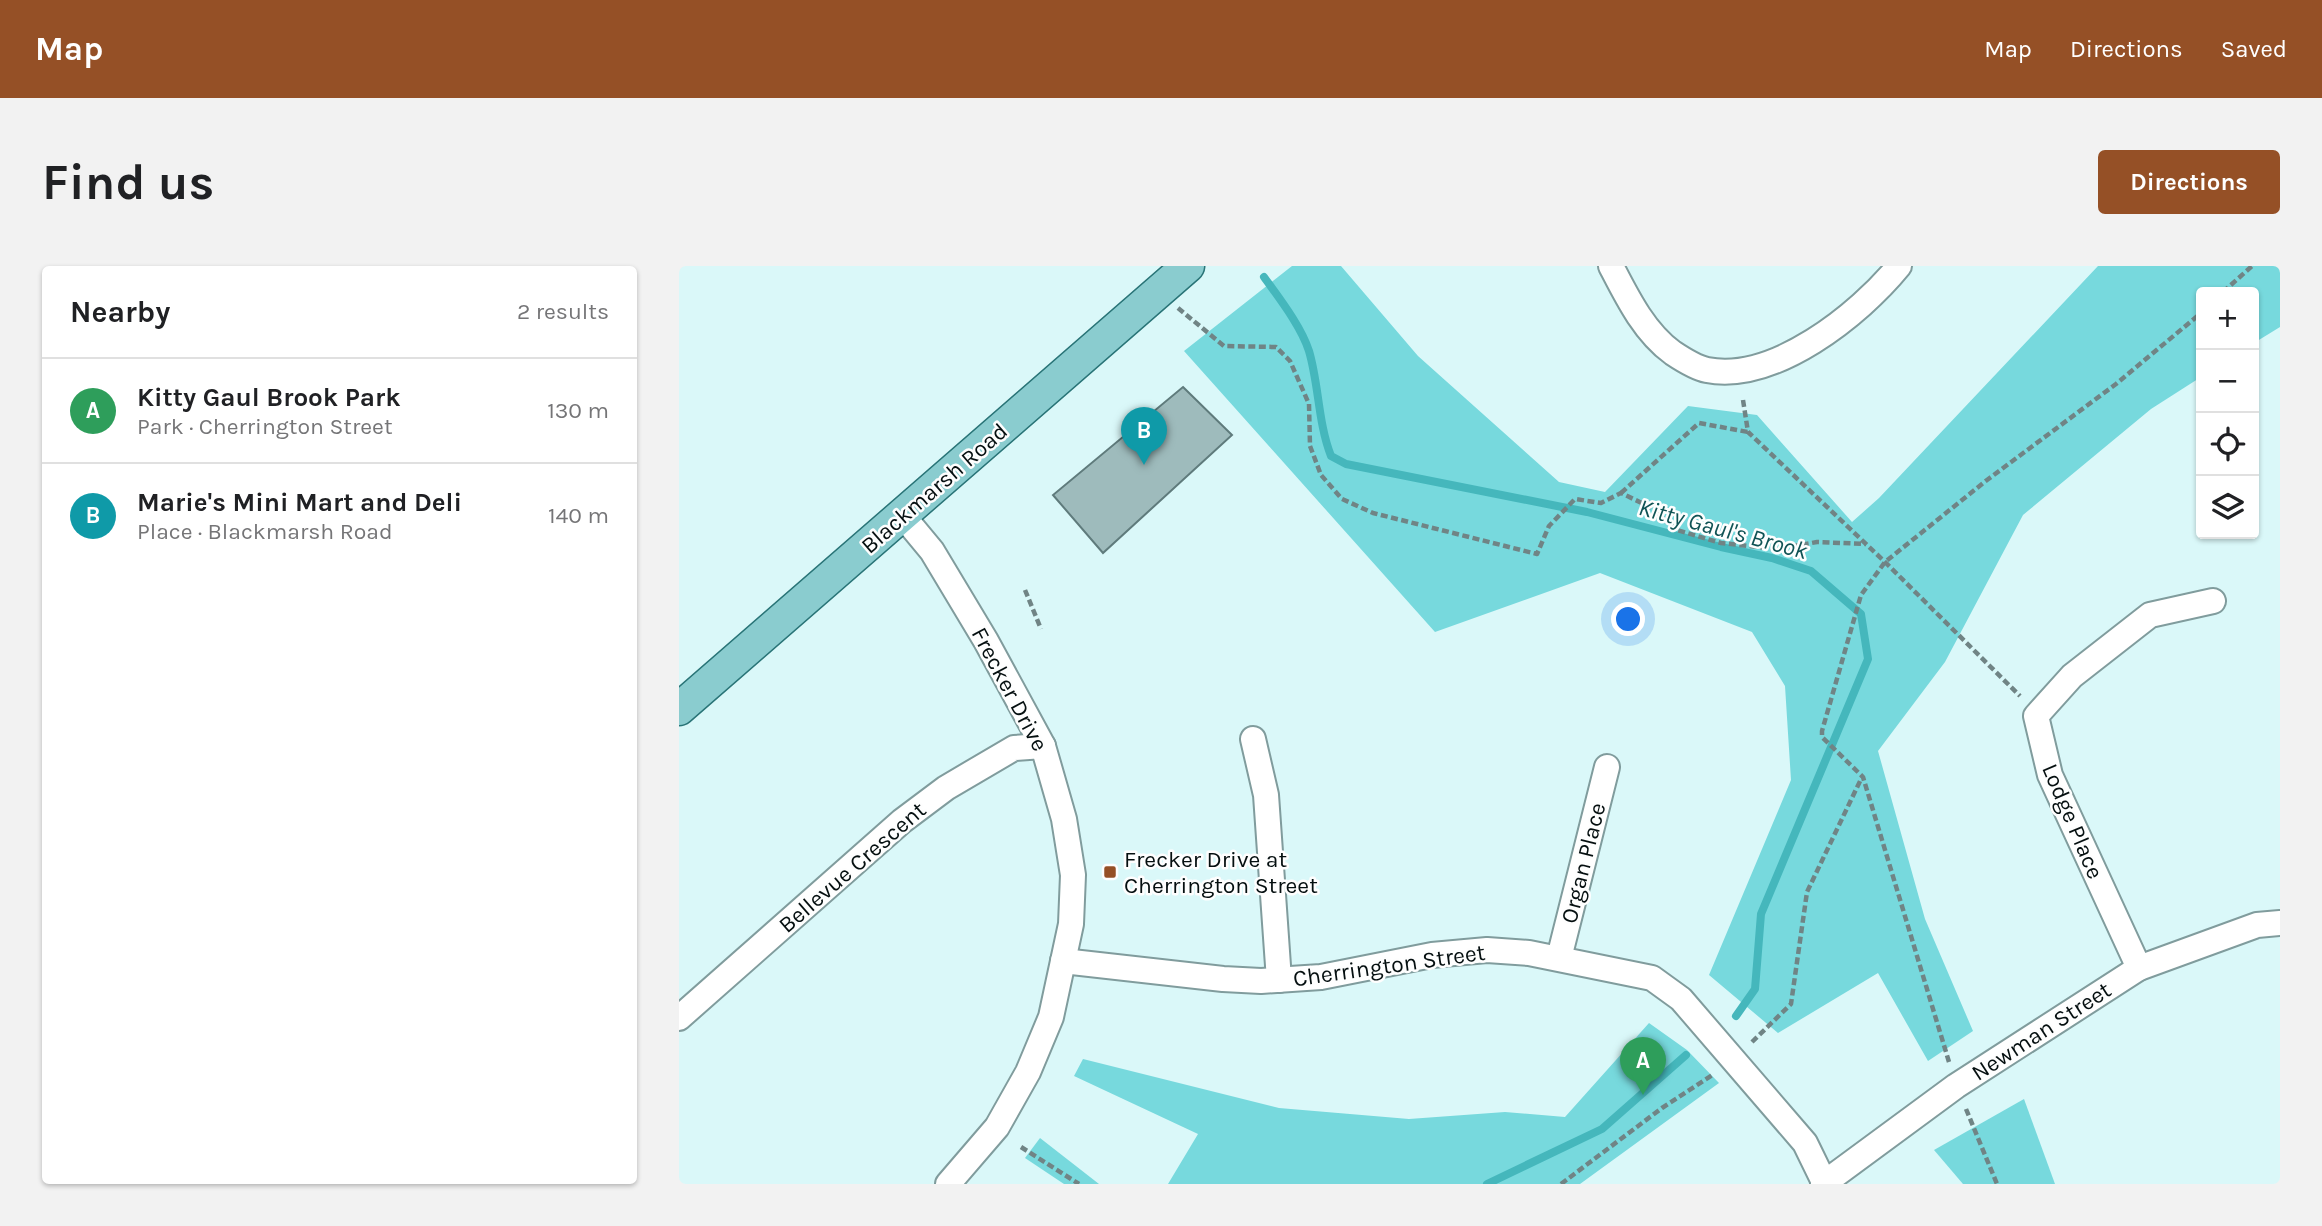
<!DOCTYPE html>
<html lang="en">
<head>
<meta charset="utf-8">
<style>
	body { margin:0; font-family:Karla,sans-serif; background:#f2f2f2; color:#202124 }
	.controls { position:absolute; right:21px; top:21px; display:grid; overflow:hidden; border-radius:7px; box-shadow:0 2px 5px #0004 }
	.controls button { width:63px; height:63px; display:grid; place-items:center; padding:0; border:0; border-bottom:2px solid #e0e0e0; background:#fff; color:#202124; font:35px sans-serif }
	.you { position:absolute; left:950px; top:354px; width:24px; height:24px; margin:-18px; border:5px solid #fff; border-radius:50%; background:#1a73e8; box-shadow:0 0 0 10px #1a73e833 }
	.badge { display:grid; place-items:center; width:46px; height:46px; border-radius:50%; background:#955026; color:#fff; font-size:23px; font-weight:700 }
	.pin { position:absolute; translate:-50% -58px; filter:drop-shadow(0 2px 4px #0008) }
	.pin::after { content:''; position:absolute; top:37px; width:24px; height:21px; background:inherit; clip-path:polygon(0 0,100% 0,50% 100%) }
	.list { margin:0; padding:0; list-style:none }
	h2 { display:flex; justify-content:space-between; align-items:center; height:91px; margin:0; padding:0 28px; font-size:30px }
	h2 small { font-size:23px; font-weight:400; color:#757577 }
	.list li { display:grid; grid-template-columns:46px 1fr auto; gap:21px; align-items:center; box-sizing:border-box; height:105px; padding:0 28px; border-top:2px solid #e0e0e0 }
	.list b { display:block; font-size:26px; white-space:nowrap }
	.list p { margin:0; font-size:23px; white-space:nowrap; color:#757577 }
	.list em { font-size:23px; font-style:normal; color:#757577 }
	.icon { flex:none; width:38px; height:38px; fill:none; stroke:currentColor; stroke-width:2; stroke-linecap:round; stroke-linejoin:round }
	.map { position:relative; flex:none; width:1601px; height:918px; overflow:hidden; border-radius:7px }
	header { display:flex; align-items:center; gap:42px; box-sizing:border-box; height:98px; padding:0 35px; background:#955026; color:#fff }
	header strong { font-size:33px }
	nav { display:flex; gap:38px; margin-inline-start:auto; font-size:24px }
	.intro { display:flex; align-items:center; justify-content:space-between; box-sizing:border-box; height:168px; padding:0 42px }
	h1 { margin:0; font-size:49px }
	.button { padding:18px 32px; border-radius:7px; background:#955026; color:#fff; font-size:24px; font-weight:700 }
	main { display:flex; gap:42px; padding:0 42px }
	aside { flex:1; background:#fff; border-radius:7px; box-shadow:0 2px 5px #0004 }
	.map>svg:first-child { display:block }
	.green { fill:#77d9dd }
	.lines { fill:none; stroke-linecap:round; stroke-linejoin:round }
	.stream { stroke:#45b7bc; stroke-width:8 }
	.building { fill:#9ebbbc; stroke:#5f7b7c; stroke-width:2 }
	.minor-casing { stroke:#809c9d; stroke-width:28 }
	.major-casing { stroke:#297477; stroke-width:35 }
	.path { stroke:#708485; stroke-width:4.5; stroke-dasharray:7 3.5; stroke-linecap:butt }
	.minor { stroke:#fff; stroke-width:24 }
	.major { stroke:#8acccf; stroke-width:32 }
	.poi-dot { fill:#955026; stroke:#fefefe; stroke-width:2.5 }
	.labels { text-anchor:middle; stroke-width:5; stroke-linejoin:round; paint-order:stroke }
	.street-label { font-size:23px; fill:#050f10; stroke:#fefefe }
	.poi-label { font-size:23px; fill:#050f10; stroke:#fefefe; text-anchor:start }
	.water-label { font-size:24px; font-style:italic; fill:#105355; stroke:#fefefe }
</style>
</head>
<body>
<header>
<strong>Map</strong>
<nav><a>Map</a><a>Directions</a><a>Saved</a></nav>
</header>
<div class="intro"><h1>Find us</h1><a class="button">Directions</a></div>
<main>
<aside>
<h2>Nearby<small>2 results</small></h2>
<ul class="list">
<li><span class="badge" style="background:#2e9e5b">A</span><div><b>Kitty Gaul Brook Park</b><p>Park · Cherrington Street</p></div><em>130 m</em></li>
<li><span class="badge" style="background:#0f9aa8">B</span><div><b>Marie's Mini Mart and Deli</b><p>Place · Blackmarsh Road</p></div><em>140 m</em></li>
</ul>
</aside>
<div class="map">
<svg width="1601" height="918" viewBox="0 0 1601 918">
	<rect width="100%" height="100%" fill="#daf8f9"/>
	<g class="green">
		<path d="M613,0H662L739,90L880,216L926,226L1009,140L1078,149L1173,256L1200,232L1419,0H1601V61L1575,77V26H1522V111L1472,143L1344,249L1266,396L1199,485L1246,653L1294,765L1249,795L1199,707L1099,767L1030,709L1112,514L1106,420L1073,366L921,307L756,366L505,85Z"/>
		<path d="M970,757L1008,784L1040,817L901,918H489L519,868L395,810L404,793L600,842L730,853L826,846L886,851Z"/>
		<path d="M1345,833L1376,918H1284L1255,884Z"/>
		<path d="M361,872L420,918H385L346,892Z"/>
	</g>
	<g class="lines">
		<g class="stream">
			<path d="M585,11C600,32 622,60 630,85C640,119 639,157 652,190L667,198L908,246L1042,281L1093,292L1132,305L1182,348L1189,393L1082,648L1076,723L1057,750"/>
			<path d="M808,918L923,863L1007,789"/>
		</g>
	</g>
	<path class="building" d="M504,121L553,169L424,287L374,229Z"/>
	<g class="lines">
		<g class="minor-casing">
			<g id="minor">
				<path d="M932,0C948,31 965,66 994,87C1003,93 1018,102 1028,104C1095,117 1180,49 1220,0"/>
				<path d="M224,250L253,285L307,375L364,480L385,553L394,609L392,658L372,751L349,806L318,861L269,918"/>
				<path d="M574,473L587,529L600,714"/>
				<path d="M880,692L928,501"/>
				<path d="M384,695L544,713L582,715L642,711L753,689L808,684L850,687L973,712L1002,733L1126,877L1146,918"/>
				<path d="M1460,702L1371,509L1357,450L1393,410L1471,349L1534,335"/>
				<path d="M0,752L223,555L267,522L335,482L364,480"/>
				<path d="M1144,918L1277,820L1460,702L1578,659L1601,657"/>
			</g>
		</g>
		<g class="major-casing">
			<path id="major" d="M0,443L509,0"/>
		</g>
		<g class="path">
			<path d="M1544,26L1573,0"/>
			<path d="M499,42L545,80L597,81L611,95L630,138L631,180L642,209L663,233L694,247L858,288L870,260L896,233L922,237L942,227L969,240L998,264L1042,277L1098,283L1138,276L1187,278"/>
			<path d="M1064,134L1069,166L1206,296L1341,430"/>
			<path d="M942,227L1020,157L1069,166"/>
			<path d="M346,324L362,363"/>
			<path d="M1073,776L1112,738L1128,626L1183,511"/>
			<path d="M1270,796L1184,511L1143,471V465L1182,329L1206,296L1308,214L1437,118L1522,47"/>
			<path d="M1287,843L1318,918"/>
			<path d="M342,881L400,918"/>
			<path d="M882,918L983,842L1035,808"/>
		</g>
		<use href="#minor" class="minor"/>
		<use href="#major" class="major"/>
	</g>
	<rect class="poi-dot" x="424" y="599" width="14" height="14" rx="3.5"/>
	<g class="labels">
		<g class="street-label">
			<text transform="translate(255 222) rotate(-41)" y="8">Blackmarsh Road</text>
			<text transform="translate(331 423) rotate(62)" y="8">Frecker Drive</text>
			<text transform="translate(1394 555) rotate(67)" y="8">Lodge Place</text>
			<text transform="translate(904 597) rotate(-76)" y="8">Organ Place</text>
			<text transform="translate(173 601) rotate(-41)" y="8">Bellevue Crescent</text>
			<text transform="translate(710 699) rotate(-8)" y="8">Cherrington Street</text>
			<text transform="translate(1362 765) rotate(-33)" y="8">Newman Street</text>
		</g>
		<g class="poi-label">
			<text x="445" y="601">Frecker Drive at<tspan x="445" dy="26">Cherrington Street</tspan></text>
		</g>
		<g class="water-label">
			<text transform="translate(1044 263) rotate(15)" y="8">Kitty Gaul's Brook</text>
		</g>
	</g>
</svg>
<div class="controls">
<button>+</button>
<button>−</button>
<button><svg class="icon" aria-label="locate" viewBox="0 0 24 24"><circle cx="12" cy="12" r="6"/><path d="M12 2v4M12 18v4M2 12h4M18 12h4"/></svg></button>
<button><svg class="icon" aria-label="layers" viewBox="0 0 24 24"><path d="M12 4l9 5-9 5-9-5zM3 14l9 5 9-5"/></svg></button>
</div>
<div class="you"></div>
<div class="pin badge" style="left:964px;top:829px;background:#2e9e5b">A</div>
<div class="pin badge" style="left:465px;top:199px;background:#0f9aa8">B</div>
</div>
</main>
</body>
</html>
